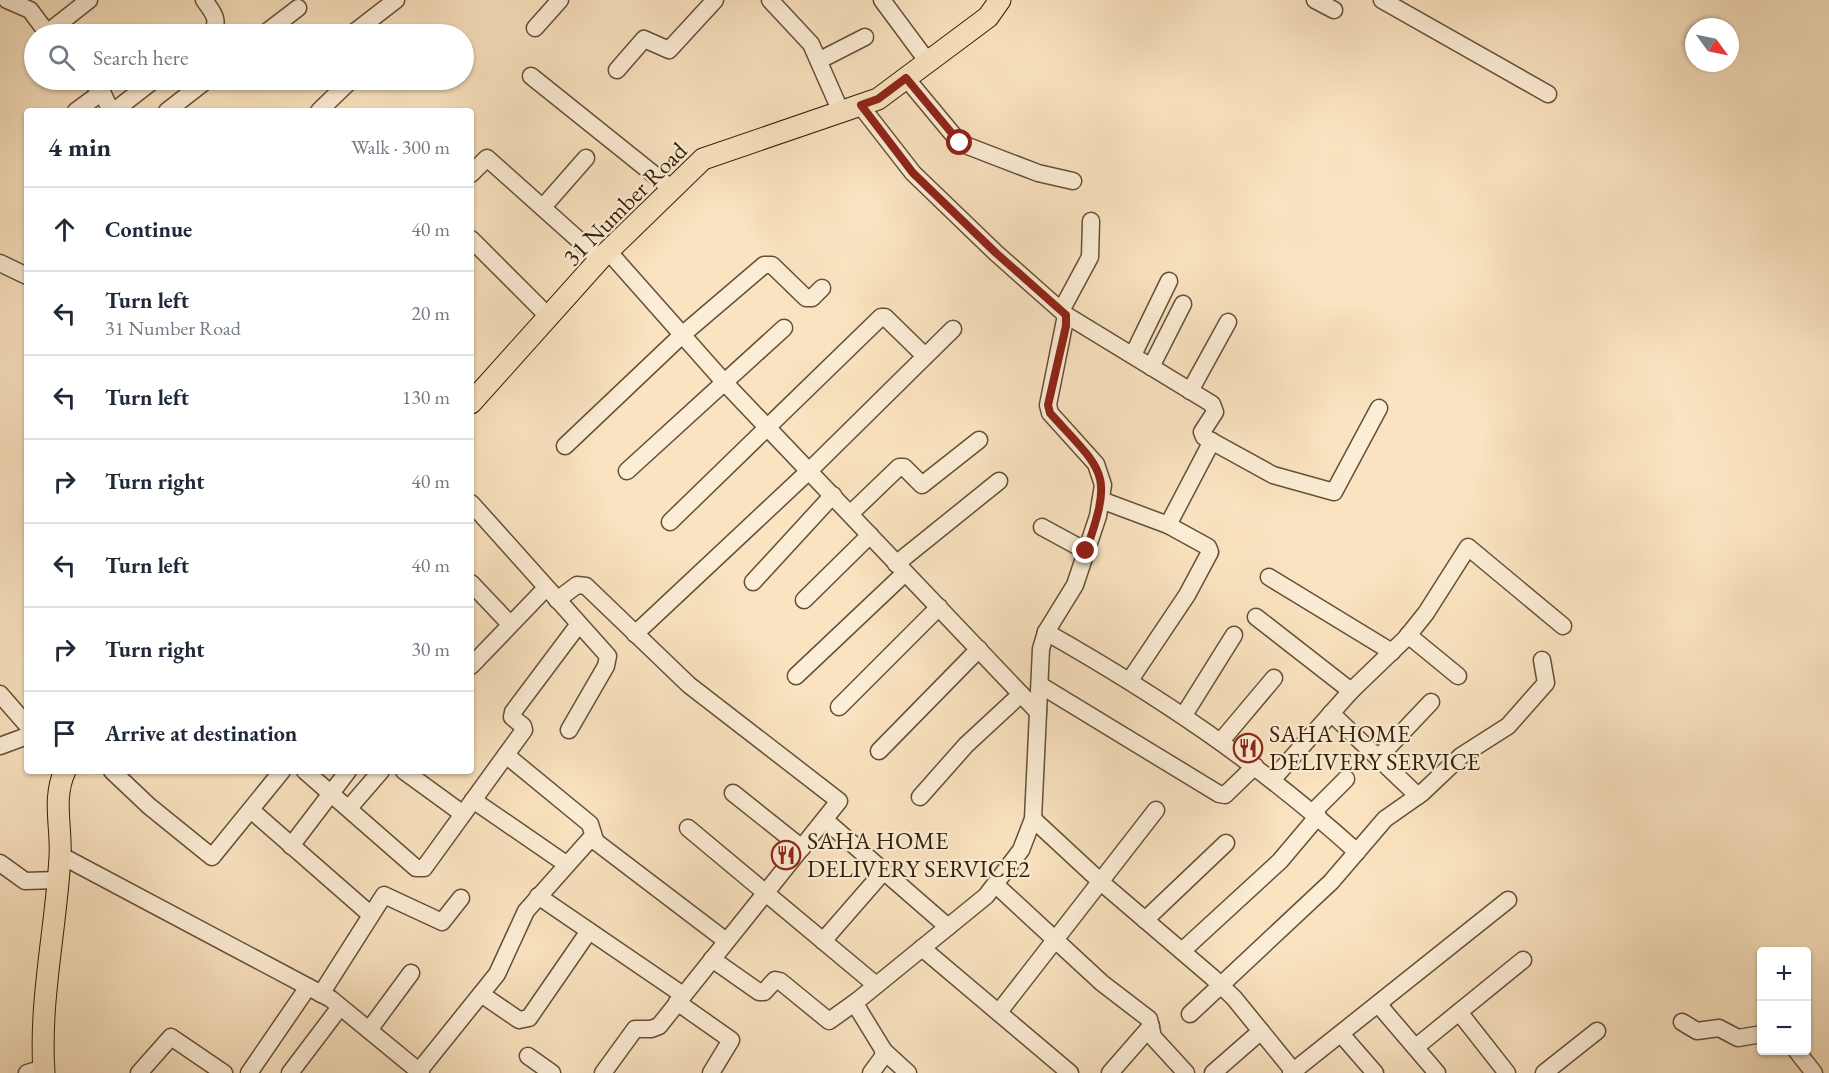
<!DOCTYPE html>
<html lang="en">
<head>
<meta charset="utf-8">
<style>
	body { margin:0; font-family:"EB Garamond",serif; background:#f2f2f3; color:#1f2937 }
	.controls { position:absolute; right:18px; bottom:18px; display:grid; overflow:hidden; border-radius:6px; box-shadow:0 2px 4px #0004 }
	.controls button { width:54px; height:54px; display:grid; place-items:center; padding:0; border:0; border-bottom:2px solid #e0e1e3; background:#fff; color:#1f2937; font:30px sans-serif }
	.compass { position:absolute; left:1685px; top:18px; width:54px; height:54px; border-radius:50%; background:#fff; box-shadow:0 2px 4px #0004; rotate:123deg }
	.stop { position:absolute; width:18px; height:18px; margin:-14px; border:4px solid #8f2418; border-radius:50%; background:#fff }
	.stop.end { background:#8f2418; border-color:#fff; box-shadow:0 2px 6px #0008 }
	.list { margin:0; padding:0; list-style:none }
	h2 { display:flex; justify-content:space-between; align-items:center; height:78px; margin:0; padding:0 24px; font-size:26px }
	h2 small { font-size:20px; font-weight:400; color:#747a83 }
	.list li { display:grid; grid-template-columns:39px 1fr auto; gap:18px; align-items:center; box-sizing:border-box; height:84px; padding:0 24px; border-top:2px solid #e0e1e3 }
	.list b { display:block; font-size:22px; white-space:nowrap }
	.list p { margin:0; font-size:20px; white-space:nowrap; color:#747a83 }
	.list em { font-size:20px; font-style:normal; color:#747a83 }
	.icon { flex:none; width:33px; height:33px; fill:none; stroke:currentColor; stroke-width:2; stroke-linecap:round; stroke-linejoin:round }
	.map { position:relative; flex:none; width:1829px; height:1073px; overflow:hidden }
	.search { position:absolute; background:#fff; box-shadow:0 2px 4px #0004; left:24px; top:24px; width:450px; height:66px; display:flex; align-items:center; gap:15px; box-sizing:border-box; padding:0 21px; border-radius:33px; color:#747a83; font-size:22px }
	.panel { position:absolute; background:#fff; box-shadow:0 2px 4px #0004; left:24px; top:108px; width:450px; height:666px; border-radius:6px }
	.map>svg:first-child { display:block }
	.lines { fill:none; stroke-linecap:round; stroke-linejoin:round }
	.minor-casing { stroke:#654f38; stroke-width:19 }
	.major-casing { stroke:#331e0a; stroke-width:23 }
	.minor { stroke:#fcedd6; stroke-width:16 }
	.major { stroke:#fae3c0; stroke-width:21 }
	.route { stroke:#8f2418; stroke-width:8 }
	.labels { text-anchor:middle; stroke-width:4.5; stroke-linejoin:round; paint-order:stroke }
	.street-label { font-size:24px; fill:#331e0a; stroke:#fcedd6 }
	.poi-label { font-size:24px; fill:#331e0a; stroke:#fcedd6; text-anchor:start }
</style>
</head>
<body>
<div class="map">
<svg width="1829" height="1073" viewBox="0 0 1829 1073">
	<rect width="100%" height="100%" fill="#fae3c0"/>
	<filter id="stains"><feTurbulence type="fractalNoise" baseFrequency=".00333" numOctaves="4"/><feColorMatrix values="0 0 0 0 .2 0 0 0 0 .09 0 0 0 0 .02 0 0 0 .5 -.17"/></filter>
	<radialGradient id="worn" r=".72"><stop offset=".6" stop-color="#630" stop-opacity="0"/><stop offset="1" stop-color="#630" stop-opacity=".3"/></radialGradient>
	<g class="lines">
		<g class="minor-casing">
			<g id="minor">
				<path d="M7,0L30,10L48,34"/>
				<path d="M204,0C212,11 222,22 210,34"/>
				<path d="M770,0L811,44L841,112"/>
				<path d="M882,0L928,62"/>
				<path d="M1315,0L1334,10"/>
				<path d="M1382,0L1548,94"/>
				<path d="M535,28L560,0"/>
				<path d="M47,33L89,0"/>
				<path d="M264,34L298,8"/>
				<path d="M352,34L396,0"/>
				<path d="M820,60L865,37"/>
				<path d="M617,70L644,39L669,50L715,0"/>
				<path d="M531,76L672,189"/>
				<path d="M906,78L960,143L1038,173L1073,181"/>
				<path d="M90,80L102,92L111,111"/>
				<path d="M860,105L913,173L996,253L1066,315L1048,405L1050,413L1096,464L1103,485L1098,516L1075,585L1046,632L1041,649L1033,819L1021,850L986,896L857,1001V1007L884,1051L882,1058L871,1073"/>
				<path d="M76,111L102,92"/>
				<path d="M114,111L154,80"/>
				<path d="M167,111L207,80"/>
				<path d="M319,111L351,80"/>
				<path d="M471,174L487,158L600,259"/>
				<path d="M543,207L586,158"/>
				<path d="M471,239L549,317"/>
				<path d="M608,251L725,383L1038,712"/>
				<path d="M0,263L27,276"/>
				<path d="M1062,309L1090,257L1091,221"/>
				<path d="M1066,315L1212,404L1215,412L1202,432L1204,437L1273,475L1334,492L1379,408"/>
				<path d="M1133,355L1169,281"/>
				<path d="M1151,367L1183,304"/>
				<path d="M1190,391L1228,322"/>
				<path d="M565,446L682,335L764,265H772L806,298H812L822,288"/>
				<path d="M627,471L784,328"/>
				<path d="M1101,500L1168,525L1212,441"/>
				<path d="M471,503L608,656L606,666L569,730"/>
				<path d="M850,514L899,467H904L922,485L979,440"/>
				<path d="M670,522L881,317H885L925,356"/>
				<path d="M1042,527L1086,551"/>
				<path d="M896,564L999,481"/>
				<path d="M1269,577L1392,652"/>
				<path d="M753,582L833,495"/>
				<path d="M471,583L509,623"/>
				<path d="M557,600L577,585L586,586L689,685L839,801L659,1026L651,1029H635L603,1073"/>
				<path d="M804,600L870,535"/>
				<path d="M1256,617L1351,691"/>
				<path d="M1046,632C1159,696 1260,764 1357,852"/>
				<path d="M635,634L810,470L953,329"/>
				<path d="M1408,635L1458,676"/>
				<path d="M471,666L546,588"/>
				<path d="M796,676L905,573"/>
				<path d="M1130,680L1187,595L1210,552L1208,547L1168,525"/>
				<path d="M1040,685L1219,794L1225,795L1255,766"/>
				<path d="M0,694L27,725"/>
				<path d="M839,707L939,607"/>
				<path d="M1331,713L1418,796"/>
				<path d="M1184,715L1234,635"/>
				<path d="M1221,741L1274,678"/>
				<path d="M0,746L27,736"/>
				<path d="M879,751L979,649"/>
				<path d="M506,755L590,824L595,840"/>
				<path d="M1378,758L1431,702"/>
				<path d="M112,771L149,806L212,857L282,771"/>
				<path d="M305,771L416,868H424L524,730L523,726L512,717L513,712L579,624"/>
				<path d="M404,771L463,814"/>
				<path d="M1273,779L1351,691L1406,638L1426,613L1468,547L1563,626"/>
				<path d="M733,793L802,848"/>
				<path d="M920,797L966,745L1021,694"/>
				<path d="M473,800L566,864"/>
				<path d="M349,808L381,771"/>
				<path d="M251,810L371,915"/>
				<path d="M1313,812L1346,779"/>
				<path d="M1033,819L1102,883L1212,977L1234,998L1295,1073"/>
				<path d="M825,820L948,927"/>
				<path d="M688,828L876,985"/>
				<path d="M291,846L348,771"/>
				<path d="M60,855L331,999L421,1073"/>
				<path d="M0,863L25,881L58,880"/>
				<path d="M996,885L1102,983L1149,1019L1153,1037L1186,1073"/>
				<path d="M538,896L683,995"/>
				<path d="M1145,920L1226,843"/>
				<path d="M823,941L884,871"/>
				<path d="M922,948L1070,1073"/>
				<path d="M1182,951L1280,861L1318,816"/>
				<path d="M712,959L759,992H764L775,980L780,981L829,1021L857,1001"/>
				<path d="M321,994L384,895L442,922L461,898"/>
				<path d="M481,994L519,1020L529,1018L589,931"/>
				<path d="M677,1002L731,1040L711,1073"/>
				<path d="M1378,1004L1437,1073"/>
				<path d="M999,1012L1156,810"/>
				<path d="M1459,1012L1507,1073"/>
				<path d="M1190,1014L1331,882L1385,819L1422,793L1461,756L1508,726L1546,683L1542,660"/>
				<path d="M1682,1022L1697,1031L1719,1028L1738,1038L1762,1034"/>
				<path d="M369,1030L411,973"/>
				<path d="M1341,1034L1375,1073"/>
				<path d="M1416,1047L1523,960"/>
				<path d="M1796,1050L1814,1073"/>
				<path d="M884,1051L908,1073"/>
				<path d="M528,1056L552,1073"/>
				<path d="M419,1071L497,974L526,911L591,838L725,940"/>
				<path d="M27,1073L44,1068"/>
				<path d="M139,1073L171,1037L224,1073"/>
				<path d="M249,1073L308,987"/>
				<path d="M290,1073L340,1007"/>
				<path d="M1110,1073L1151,1026"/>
				<path d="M1213,1073L1261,1031"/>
				<path d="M1291,1073L1508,900"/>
				<path d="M1544,1073L1597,1031"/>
			</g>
		</g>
		<g class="major-casing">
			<g id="major">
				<path d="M471,403L600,259L703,159L878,99L988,17L1000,0"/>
				<path d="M44,1073C39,1001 56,929 60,857C62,829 52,798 65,771"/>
			</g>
		</g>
		<use href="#minor" class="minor"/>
		<use href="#major" class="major"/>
	</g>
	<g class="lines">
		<path class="route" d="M960,143L906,78L878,99L861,105L913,173L996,253L1066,315V326L1048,405L1050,413C1104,473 1114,471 1086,551"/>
	</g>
	<defs>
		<g id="restaurant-ring" transform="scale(1.5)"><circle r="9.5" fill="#fcedd6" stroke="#8f2418" stroke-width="1.5"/><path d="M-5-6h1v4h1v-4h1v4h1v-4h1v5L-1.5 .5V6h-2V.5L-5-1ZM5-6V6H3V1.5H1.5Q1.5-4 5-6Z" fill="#8f2418"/></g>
	</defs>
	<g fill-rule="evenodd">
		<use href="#restaurant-ring" x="1248" y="748"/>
		<use href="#restaurant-ring" x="786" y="855"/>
	</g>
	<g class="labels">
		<g class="street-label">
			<text transform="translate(625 204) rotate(-45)" y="8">31 Number Road</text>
		</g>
		<g class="poi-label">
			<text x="1269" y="742">SAHA HOME<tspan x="1269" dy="28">DELIVERY SERVICE</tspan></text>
			<text x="807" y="849">SAHA HOME<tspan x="807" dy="28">DELIVERY SERVICE2</tspan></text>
		</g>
	</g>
	<rect width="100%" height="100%" filter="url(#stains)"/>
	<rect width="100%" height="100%" fill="url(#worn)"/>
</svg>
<div class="controls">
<button>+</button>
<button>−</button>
</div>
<svg class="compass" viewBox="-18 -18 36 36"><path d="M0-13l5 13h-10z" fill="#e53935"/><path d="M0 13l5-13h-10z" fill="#747a83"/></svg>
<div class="stop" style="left:960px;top:143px"></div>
<div class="stop end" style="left:1086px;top:551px"></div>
<div class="search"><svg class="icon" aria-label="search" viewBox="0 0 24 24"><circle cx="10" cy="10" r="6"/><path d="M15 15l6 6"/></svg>Search here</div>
<section class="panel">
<h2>4 min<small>Walk · 300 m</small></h2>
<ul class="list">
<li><svg class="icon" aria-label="ahead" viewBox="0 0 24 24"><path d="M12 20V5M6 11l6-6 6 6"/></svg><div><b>Continue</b></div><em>40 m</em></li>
<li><svg class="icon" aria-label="left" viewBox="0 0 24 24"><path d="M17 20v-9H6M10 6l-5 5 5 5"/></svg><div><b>Turn left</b><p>31 Number Road</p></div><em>20 m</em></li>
<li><svg class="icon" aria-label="left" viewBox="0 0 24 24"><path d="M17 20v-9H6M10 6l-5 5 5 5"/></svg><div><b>Turn left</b></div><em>130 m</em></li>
<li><svg class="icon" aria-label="right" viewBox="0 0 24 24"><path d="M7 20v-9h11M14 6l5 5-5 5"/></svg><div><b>Turn right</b></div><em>40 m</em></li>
<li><svg class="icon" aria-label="left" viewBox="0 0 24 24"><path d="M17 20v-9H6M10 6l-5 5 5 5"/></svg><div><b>Turn left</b></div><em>40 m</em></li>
<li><svg class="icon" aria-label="right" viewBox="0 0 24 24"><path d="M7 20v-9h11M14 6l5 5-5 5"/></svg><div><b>Turn right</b></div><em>30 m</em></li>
<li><svg class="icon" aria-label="arrive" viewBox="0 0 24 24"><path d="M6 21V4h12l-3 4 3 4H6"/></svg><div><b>Arrive at destination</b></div></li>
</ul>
</section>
</div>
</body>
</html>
